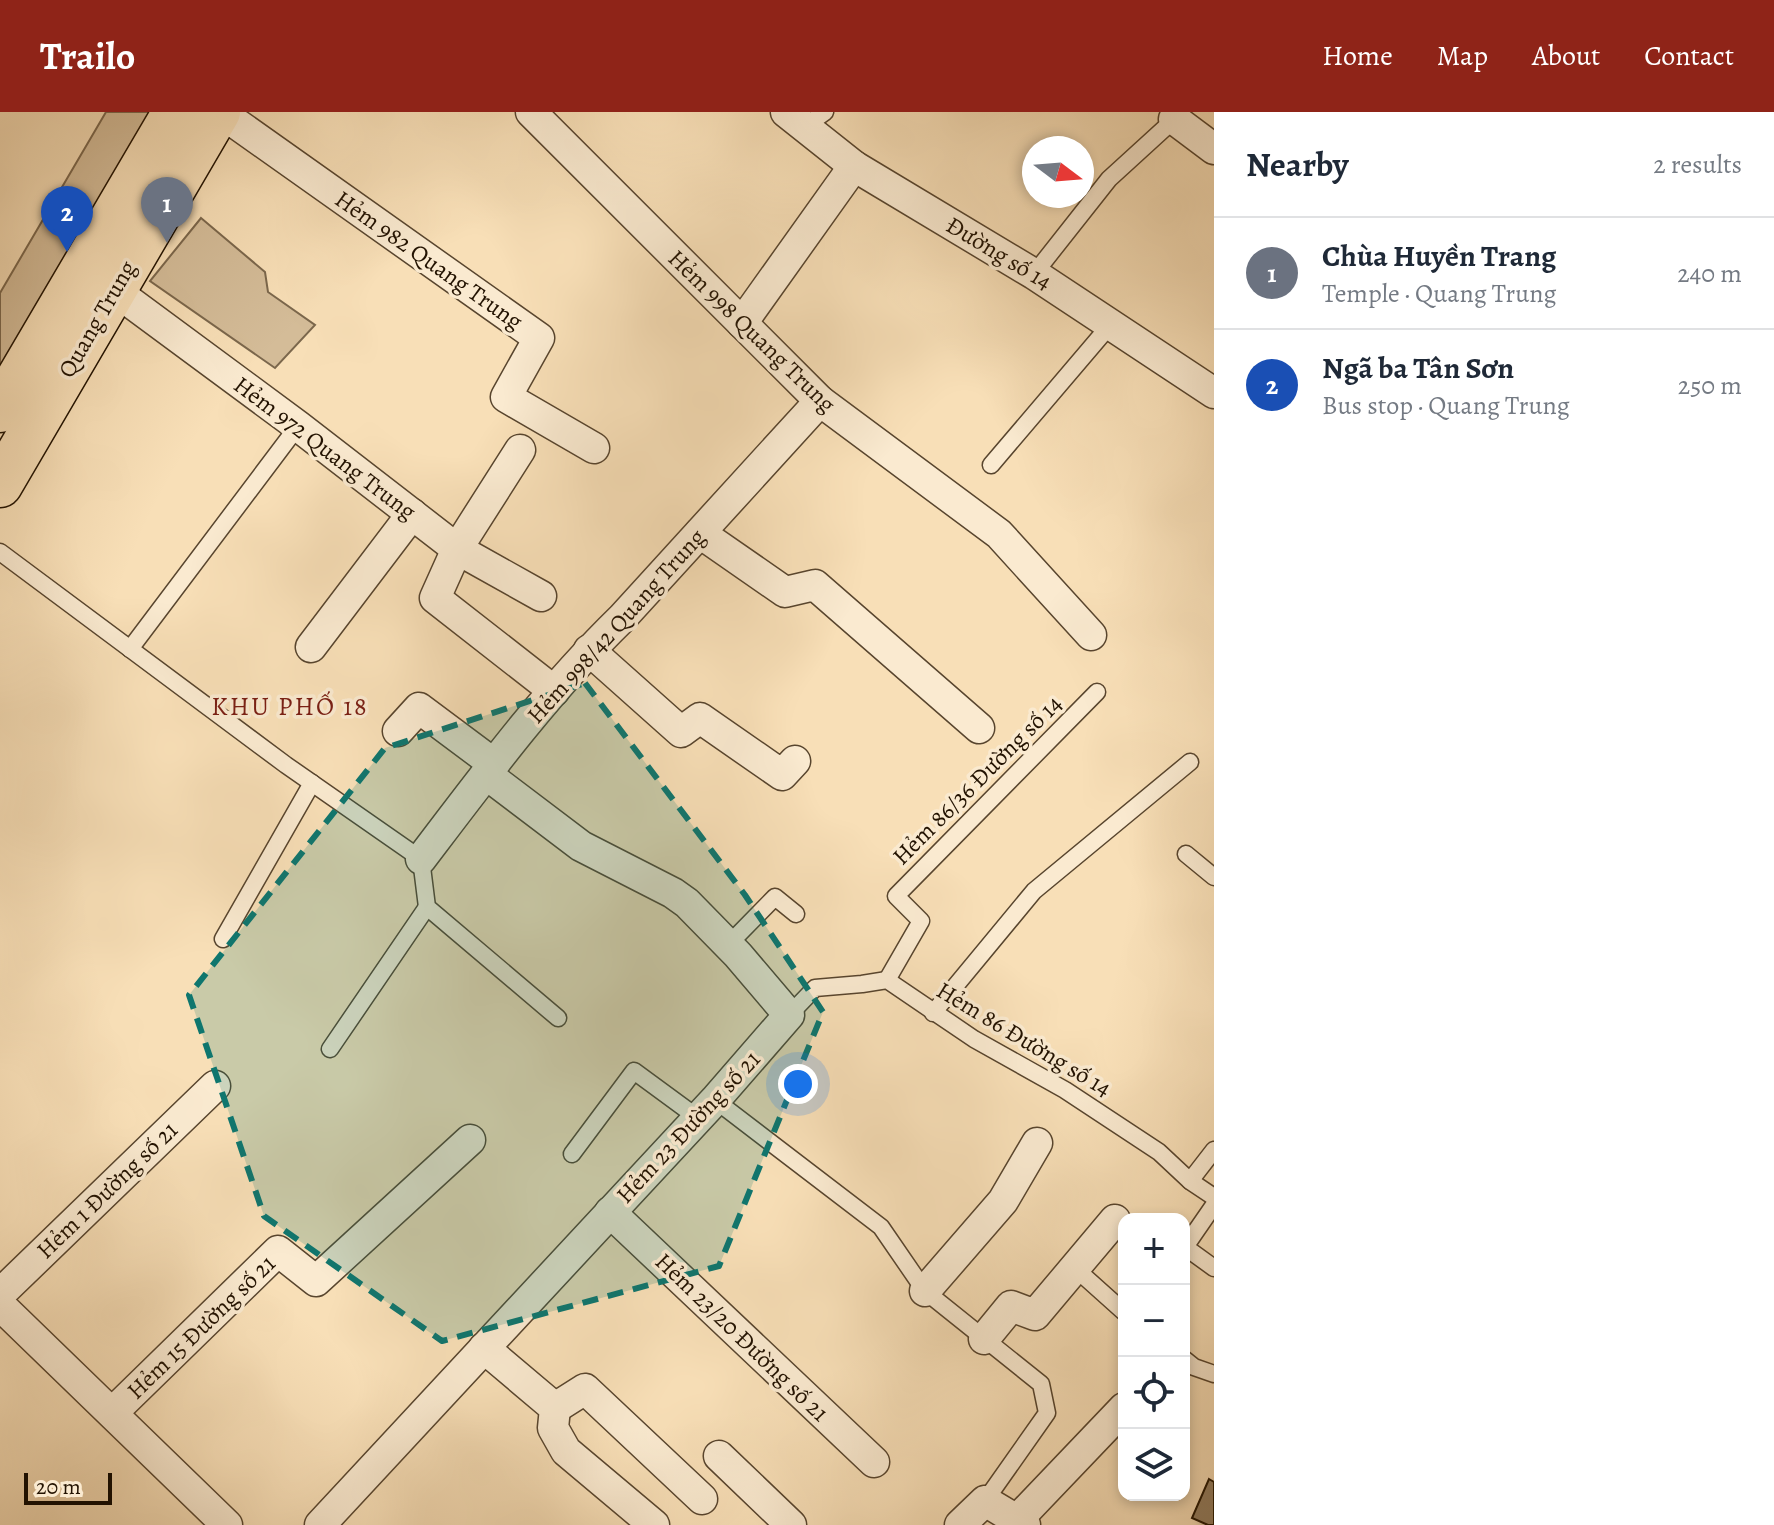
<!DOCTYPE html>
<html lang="en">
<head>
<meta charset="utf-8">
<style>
	body { margin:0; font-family:Alegreya,serif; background:#f2f2f3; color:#1f2937 }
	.controls { position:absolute; right:24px; bottom:24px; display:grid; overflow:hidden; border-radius:16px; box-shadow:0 4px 12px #0003 }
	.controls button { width:72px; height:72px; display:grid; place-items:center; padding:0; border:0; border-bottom:2px solid #e0e1e3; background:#fff; color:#1f2937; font:40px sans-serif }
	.compass { position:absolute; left:1022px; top:24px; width:72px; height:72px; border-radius:50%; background:#fff; box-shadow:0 4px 12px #0003; rotate:106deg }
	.scale { position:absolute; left:24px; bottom:20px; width:88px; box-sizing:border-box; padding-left:8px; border:4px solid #221201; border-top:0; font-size:22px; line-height:28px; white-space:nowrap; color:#221201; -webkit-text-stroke:6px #faead0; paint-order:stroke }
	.you { position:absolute; left:798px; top:972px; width:28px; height:28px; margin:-20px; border:6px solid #fff; border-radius:50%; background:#1a73e8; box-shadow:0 0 0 12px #1a73e833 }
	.badge { display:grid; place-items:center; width:52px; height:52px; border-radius:50%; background:#8f2418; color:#fff; font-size:26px; font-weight:700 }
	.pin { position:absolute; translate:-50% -66px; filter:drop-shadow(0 2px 4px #0008) }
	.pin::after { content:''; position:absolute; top:42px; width:28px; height:24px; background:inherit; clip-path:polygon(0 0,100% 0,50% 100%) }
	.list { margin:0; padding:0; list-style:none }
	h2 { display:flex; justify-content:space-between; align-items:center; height:104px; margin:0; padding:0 32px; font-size:34px }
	h2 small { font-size:26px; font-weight:400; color:#747a83 }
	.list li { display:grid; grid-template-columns:52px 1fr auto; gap:24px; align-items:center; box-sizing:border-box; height:112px; padding:0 32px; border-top:2px solid #e0e1e3 }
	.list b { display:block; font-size:30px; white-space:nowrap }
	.list p { margin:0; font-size:26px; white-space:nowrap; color:#747a83 }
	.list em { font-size:26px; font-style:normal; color:#747a83 }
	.icon { flex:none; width:44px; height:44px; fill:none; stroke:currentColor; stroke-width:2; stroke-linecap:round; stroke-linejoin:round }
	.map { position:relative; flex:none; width:1214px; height:1413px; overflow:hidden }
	header { display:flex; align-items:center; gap:48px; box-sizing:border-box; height:112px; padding:0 40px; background:#8f2418; color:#fff }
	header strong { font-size:38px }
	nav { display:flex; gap:44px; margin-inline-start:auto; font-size:28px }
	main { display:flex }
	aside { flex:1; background:#fff }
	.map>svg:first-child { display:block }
	.green { fill:#d4bc98; stroke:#7b674c; stroke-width:2 }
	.building { fill:#917d60; stroke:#221201; stroke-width:2; filter:url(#shadow) }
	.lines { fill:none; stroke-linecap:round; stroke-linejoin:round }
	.service-casing { stroke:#58452e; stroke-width:19 }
	.minor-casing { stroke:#58452e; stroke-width:33 }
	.primary-casing { stroke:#221201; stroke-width:47 }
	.service { stroke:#faead0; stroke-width:16 }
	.minor { stroke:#faead0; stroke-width:30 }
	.primary { stroke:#f8dfb7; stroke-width:44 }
	.marked { fill:#0f766e; fill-opacity:0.2; stroke:#0f766e; stroke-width:6; stroke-dasharray:16 10; stroke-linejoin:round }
	.labels { text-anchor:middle; stroke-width:7; stroke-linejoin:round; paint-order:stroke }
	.street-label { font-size:24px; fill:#221201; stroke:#faead0 }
	.neighbourhood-label { font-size:26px; letter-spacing:2px; fill:#7a1f14; stroke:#faead0 }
</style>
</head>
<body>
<header>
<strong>Trailo</strong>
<nav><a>Home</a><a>Map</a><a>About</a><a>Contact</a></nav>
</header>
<main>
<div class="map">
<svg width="1214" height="1413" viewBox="0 0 1214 1413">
	<defs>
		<filter id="shadow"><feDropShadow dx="9" dy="5" stdDeviation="4" flood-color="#0004"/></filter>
	</defs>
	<rect width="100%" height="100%" fill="#f8dfb7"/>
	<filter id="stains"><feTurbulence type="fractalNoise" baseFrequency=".0025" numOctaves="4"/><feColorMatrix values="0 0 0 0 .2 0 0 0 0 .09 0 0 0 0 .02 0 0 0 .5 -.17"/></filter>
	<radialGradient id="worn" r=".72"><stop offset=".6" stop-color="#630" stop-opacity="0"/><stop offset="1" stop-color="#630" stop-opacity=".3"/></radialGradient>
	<g class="green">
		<path d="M106,0H153L0,262V181Z"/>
		<path d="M201,106L265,160L268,180L315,213L275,256L150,169Z"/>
	</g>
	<path class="building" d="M1209,1367L1214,1370V1413H1208L1192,1406Z"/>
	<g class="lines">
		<g class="service-casing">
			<g id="service">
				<path d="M804,15L825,0"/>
				<path d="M1034,162L1109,67L1178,4"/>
				<path d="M991,353L1111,212"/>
				<path d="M0,440L286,653L421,747L427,795L558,906"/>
				<path d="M130,537L298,314"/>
				<path d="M1186,742L1214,765"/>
				<path d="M223,827L312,671"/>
				<path d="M728,833L775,785L796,802"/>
				<path d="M887,868L921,809L896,784L1097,580"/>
				<path d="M933,901L1034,779L1190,650"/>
				<path d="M789,903L815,876L862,872L887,868L974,927L1065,978L1159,1040L1190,1069L1214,1038"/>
				<path d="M330,937L427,795"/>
				<path d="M715,988L881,1115L925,1179L1041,1272L1047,1301L985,1389"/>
				<path d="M572,1042L634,959L698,1006"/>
				<path d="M1190,1069L1214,1085"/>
				<path d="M1214,1093L1185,1135L1214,1156"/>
				<path d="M1076,1157L1124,1200"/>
				<path d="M1184,1247L1194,1255L1214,1262"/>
			</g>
		</g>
		<g class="minor-casing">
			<g id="minor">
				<path d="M220,0L539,226L506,285L594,336"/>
				<path d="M531,0L820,289L999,422L1091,523"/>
				<path d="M786,0L854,54L1034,162L1214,281"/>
				<path d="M1174,7L1214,37"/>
				<path d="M114,178L298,314L457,437L541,484"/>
				<path d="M742,211L854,54"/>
				<path d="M520,338L457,437L435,486L554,579"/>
				<path d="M700,421L785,480L815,473L979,616"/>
				<path d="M311,535L412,402"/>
				<path d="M589,538L681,620L700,606L782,663L795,649"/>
				<path d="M398,619L419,596L494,652"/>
				<path d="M421,747C484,664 547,579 622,506L820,289"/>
				<path d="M610,1100L874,1350"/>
				<path d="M925,1179L1003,1089L1037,1031"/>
				<path d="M0,1182L215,974"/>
				<path d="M0,1193L227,1413"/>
				<path d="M984,1227L1011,1194L1035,1203L1115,1108"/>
				<path d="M484,1236L555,1296L553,1316L566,1339L654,1413"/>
				<path d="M555,1296L585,1277L702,1387"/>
				<path d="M112,1301L278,1139L316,1169L470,1028"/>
				<path d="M719,1344L791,1413"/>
				<path d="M1018,1407L1124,1296"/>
				<path d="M320,1413L715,988L789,903L738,843L687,791L673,781L581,734L486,662"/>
				<path d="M960,1413L985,1389L1025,1413"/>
			</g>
		</g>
		<g class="primary-casing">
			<g id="primary">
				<path d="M0,298L175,0"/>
				<path d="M0,373L218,0"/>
			</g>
		</g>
		<use href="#service" class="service"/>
		<use href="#minor" class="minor"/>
		<use href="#primary" class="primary"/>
	</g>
	<path class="marked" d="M585,571L745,783L823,900L719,1154L442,1229L264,1104L189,883L385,636Z"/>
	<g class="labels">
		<g class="street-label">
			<text transform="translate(999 141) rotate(31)" y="8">Đường số 14</text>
			<text transform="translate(429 148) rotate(35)" y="8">Hẻm 982 Quang Trung</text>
			<text transform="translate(97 207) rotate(-60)" y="8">Quang Trung</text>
			<text transform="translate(752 219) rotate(44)" y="8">Hẻm 998 Quang Trung</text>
			<text transform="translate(325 336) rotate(37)" y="8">Hẻm 972 Quang Trung</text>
			<text transform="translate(616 514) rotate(-48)" y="8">Hẻm 998/42 Quang Trung</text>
			<text transform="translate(977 668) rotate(-45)" y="8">Hẻm 86/36 Đường số 14</text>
			<text transform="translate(1024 927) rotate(31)" y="8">Hẻm 86 Đường số 14</text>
			<text transform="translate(688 1015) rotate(-47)" y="8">Hẻm 23 Đường số 21</text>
			<text transform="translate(107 1078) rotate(-44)" y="8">Hẻm 1 Đường số 21</text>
			<text transform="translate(201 1215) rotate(-44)" y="8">Hẻm 15 Đường số 21</text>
			<text transform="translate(742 1225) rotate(44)" y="8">Hẻm 23/20 Đường số 21</text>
		</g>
		<g class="neighbourhood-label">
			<text x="290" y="603">KHU PHỐ 18</text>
		</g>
	</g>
	<rect width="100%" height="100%" filter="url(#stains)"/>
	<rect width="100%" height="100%" fill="url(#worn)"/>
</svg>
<div class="controls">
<button>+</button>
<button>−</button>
<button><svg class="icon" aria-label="locate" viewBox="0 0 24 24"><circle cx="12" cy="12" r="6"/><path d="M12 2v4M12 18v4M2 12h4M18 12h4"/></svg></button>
<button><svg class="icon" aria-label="layers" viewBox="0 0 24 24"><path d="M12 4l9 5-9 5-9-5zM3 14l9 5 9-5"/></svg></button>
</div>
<svg class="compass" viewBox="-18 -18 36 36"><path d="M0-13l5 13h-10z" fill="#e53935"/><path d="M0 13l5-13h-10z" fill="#747a83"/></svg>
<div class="scale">20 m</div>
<div class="you"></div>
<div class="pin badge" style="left:167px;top:131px;background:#6b7280">1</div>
<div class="pin badge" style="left:67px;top:140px;background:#1a4fb4">2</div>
</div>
<aside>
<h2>Nearby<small>2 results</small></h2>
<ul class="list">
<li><span class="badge" style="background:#6b7280">1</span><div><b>Chùa Huyền Trang</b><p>Temple · Quang Trung</p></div><em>240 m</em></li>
<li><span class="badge" style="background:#1a4fb4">2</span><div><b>Ngã ba Tân Sơn</b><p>Bus stop · Quang Trung</p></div><em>250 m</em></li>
</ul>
</aside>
</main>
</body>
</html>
